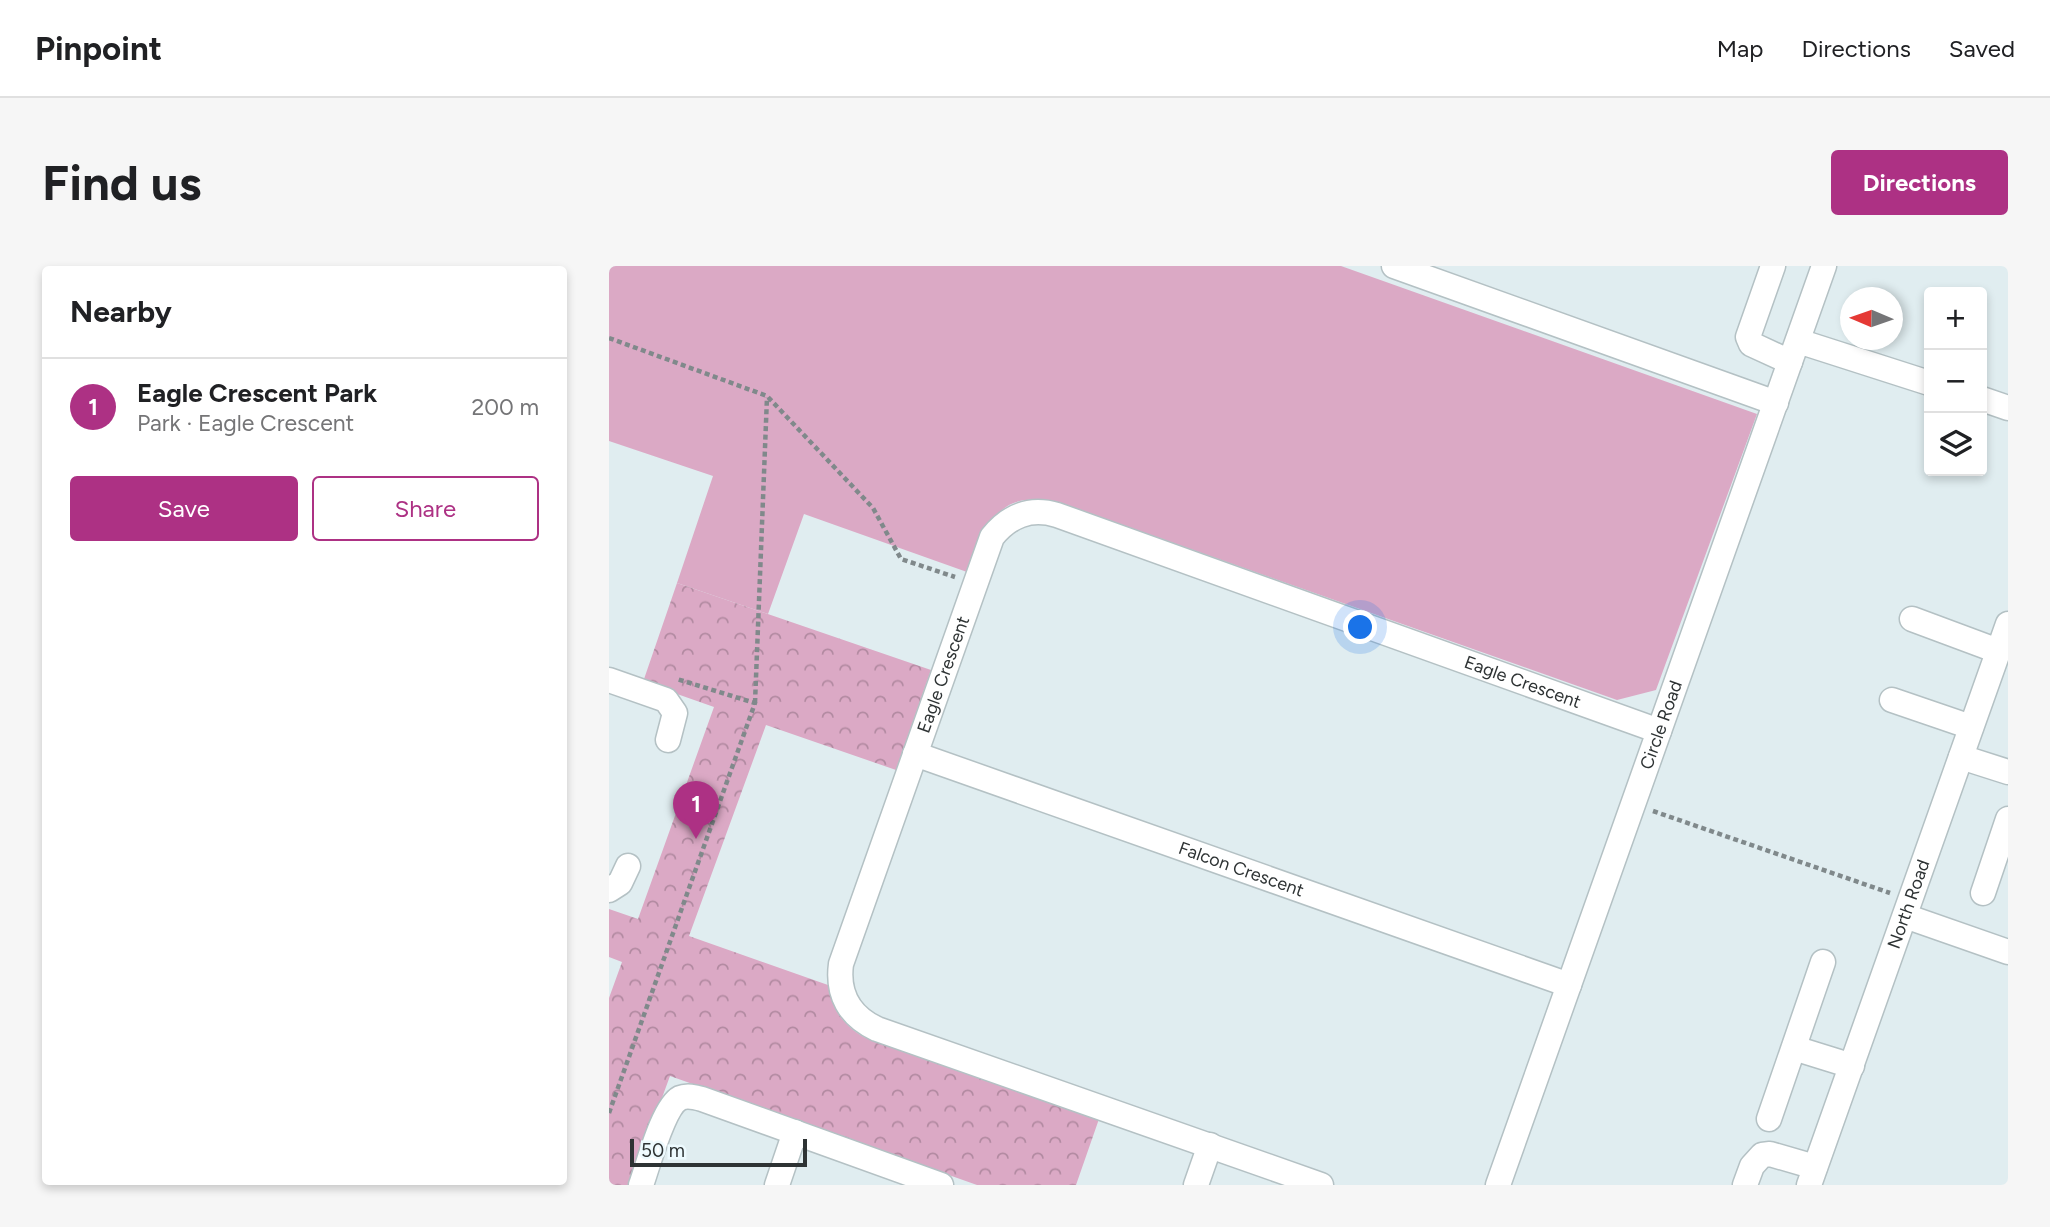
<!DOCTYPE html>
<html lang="en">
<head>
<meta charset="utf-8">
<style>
	body { margin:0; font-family:Figtree,sans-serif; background:#f6f6f6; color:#202124 }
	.controls { position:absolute; right:21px; top:21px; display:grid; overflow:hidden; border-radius:7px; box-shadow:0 4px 10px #0003 }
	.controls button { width:63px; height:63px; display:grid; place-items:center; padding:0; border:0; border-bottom:2px solid #e0e0e0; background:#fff; color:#202124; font:35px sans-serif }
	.compass { position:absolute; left:1231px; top:21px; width:63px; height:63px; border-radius:50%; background:#fff; box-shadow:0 4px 10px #0003; rotate:272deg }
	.scale { position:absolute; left:21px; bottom:18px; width:177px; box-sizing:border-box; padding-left:7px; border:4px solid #2e3334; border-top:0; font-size:19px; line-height:24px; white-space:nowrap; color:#2e3334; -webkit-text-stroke:5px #edfafe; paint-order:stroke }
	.you { position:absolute; left:752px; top:362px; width:24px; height:24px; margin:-18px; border:5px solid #fff; border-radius:50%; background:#1a73e8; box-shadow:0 0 0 10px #1a73e833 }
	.badge { display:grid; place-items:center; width:46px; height:46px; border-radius:50%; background:#ad3184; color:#fff; font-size:23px; font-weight:700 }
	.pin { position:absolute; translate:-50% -58px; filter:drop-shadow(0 2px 4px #0008) }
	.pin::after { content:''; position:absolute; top:37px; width:24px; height:21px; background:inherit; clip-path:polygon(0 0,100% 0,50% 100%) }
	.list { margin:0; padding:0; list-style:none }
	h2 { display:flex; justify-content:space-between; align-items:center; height:91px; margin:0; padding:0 28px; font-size:30px }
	h2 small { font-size:23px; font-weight:400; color:#757577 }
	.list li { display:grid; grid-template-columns:46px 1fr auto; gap:21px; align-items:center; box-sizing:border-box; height:98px; padding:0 28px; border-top:2px solid #e0e0e0 }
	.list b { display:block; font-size:26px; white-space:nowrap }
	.list p { margin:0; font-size:23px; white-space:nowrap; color:#757577 }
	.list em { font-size:23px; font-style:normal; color:#757577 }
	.actions { display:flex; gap:14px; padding:21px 28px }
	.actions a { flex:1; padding:16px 0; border:2px solid #ad3184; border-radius:7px; text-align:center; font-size:24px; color:#ad3184 }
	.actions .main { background:#ad3184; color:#fff }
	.icon { flex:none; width:38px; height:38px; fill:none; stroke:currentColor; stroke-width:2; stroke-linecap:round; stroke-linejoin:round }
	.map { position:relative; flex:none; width:1399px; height:919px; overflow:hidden; border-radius:7px }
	header { display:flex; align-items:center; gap:42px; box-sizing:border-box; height:98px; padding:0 35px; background:#fff; border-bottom:2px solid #e0e0e0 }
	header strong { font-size:33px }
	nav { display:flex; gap:38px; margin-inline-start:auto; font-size:24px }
	.intro { display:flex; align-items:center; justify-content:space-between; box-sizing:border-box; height:168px; padding:0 42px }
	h1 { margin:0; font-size:49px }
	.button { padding:18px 32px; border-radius:7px; background:#ad3184; color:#fff; font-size:24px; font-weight:700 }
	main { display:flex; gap:42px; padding:0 42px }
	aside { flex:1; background:#fff; border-radius:7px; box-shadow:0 4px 10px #0003 }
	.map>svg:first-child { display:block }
	.grass { fill:#dba9c5 }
	.forest { fill:url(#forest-crowns) }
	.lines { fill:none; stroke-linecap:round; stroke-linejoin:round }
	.minor-casing { stroke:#b4c1c4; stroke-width:27 }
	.path { stroke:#80898b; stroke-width:4.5; stroke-dasharray:5 3.5; stroke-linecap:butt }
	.minor { stroke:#fff; stroke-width:24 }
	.labels { text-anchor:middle; stroke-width:6; stroke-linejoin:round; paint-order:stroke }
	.street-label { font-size:18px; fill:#2e3334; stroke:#edfafe }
</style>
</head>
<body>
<header>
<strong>Pinpoint</strong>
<nav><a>Map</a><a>Directions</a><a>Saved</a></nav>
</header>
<div class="intro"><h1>Find us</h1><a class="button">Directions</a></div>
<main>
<aside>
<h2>Nearby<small></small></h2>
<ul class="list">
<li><span class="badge">1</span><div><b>Eagle Crescent Park</b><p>Park · Eagle Crescent</p></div><em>200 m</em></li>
</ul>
<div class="actions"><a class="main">Save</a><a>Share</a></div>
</aside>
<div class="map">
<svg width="1399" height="919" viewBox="0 0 1399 919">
	<defs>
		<pattern id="forest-crowns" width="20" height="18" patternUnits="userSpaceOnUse" patternTransform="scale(1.75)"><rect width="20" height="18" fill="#dba9c5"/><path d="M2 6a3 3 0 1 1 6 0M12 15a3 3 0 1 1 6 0" fill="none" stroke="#b28aa1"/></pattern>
	</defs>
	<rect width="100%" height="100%" fill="#e0edf0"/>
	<path class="grass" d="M0,0H732L1148,148L1047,424L1008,434L474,245C396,219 388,238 358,306L195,248L159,348L68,317L104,210L0,175Z"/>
	<path class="forest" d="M68,317L322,404L287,504L157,459L80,670L219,719C223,743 234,759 255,771L490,853L467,919H368L61,810L21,919H0V732L13,696L0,691V643L29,653L105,441L34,416Z"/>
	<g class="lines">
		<g class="minor-casing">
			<g id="minor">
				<path d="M785,0L1167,137"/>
				<path d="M1164,0L1139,71L1142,78L1181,96"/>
				<path d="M1189,75L1320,117"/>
				<path d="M1373,133L1399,142"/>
				<path d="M1303,353L1389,385"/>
				<path d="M0,414L57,434L66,447L59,474"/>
				<path d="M1283,434L1362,461"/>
				<path id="s1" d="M306,488L960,719"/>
				<path d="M1352,491L1399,506"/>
				<path d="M0,624L11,617L19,600"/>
				<path d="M1374,627L1399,553"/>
				<path d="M1296,650L1399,686"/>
				<path d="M1185,782L1243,800"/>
				<path d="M1160,853L1214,696"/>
				<path d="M32,919C39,900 54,841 71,832C78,829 86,831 93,833L332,919"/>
				<path d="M168,919L186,866"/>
				<path d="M587,919L601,879"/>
				<path id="s2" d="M712,919L268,763C240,750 228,728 232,698L383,271C400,250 421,241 448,249L1050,465"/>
				<path id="s3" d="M889,919L1215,0"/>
				<path d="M1136,919L1143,900L1153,889L1161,888L1206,901"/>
				<path id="s4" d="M1200,919L1399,358"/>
			</g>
		</g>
		<g class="path">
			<path d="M0,72L158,130L264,242L292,293L346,311"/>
			<path d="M146,437L158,131"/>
			<path d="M1044,545L1281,627"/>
			<path d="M0,847L146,437L68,413"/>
		</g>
		<use href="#minor" class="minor"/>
	</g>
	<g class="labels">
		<g class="street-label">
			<text dy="6" stroke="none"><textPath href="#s2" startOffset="858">Eagle Crescent</textPath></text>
			<text dy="6" stroke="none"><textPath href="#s2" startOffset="1572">Eagle Crescent</textPath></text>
			<text dy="6" stroke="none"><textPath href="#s3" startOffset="488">Circle Road</textPath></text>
			<text dy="6" stroke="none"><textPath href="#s1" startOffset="346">Falcon Crescent</textPath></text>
			<text dy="6" stroke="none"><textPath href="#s4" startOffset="298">North Road</textPath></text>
		</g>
	</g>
</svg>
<div class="controls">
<button>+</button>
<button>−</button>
<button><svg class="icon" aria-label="layers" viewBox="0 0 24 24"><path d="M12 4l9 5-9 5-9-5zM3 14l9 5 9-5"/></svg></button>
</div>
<svg class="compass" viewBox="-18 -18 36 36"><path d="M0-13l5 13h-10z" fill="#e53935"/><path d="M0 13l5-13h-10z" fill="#757577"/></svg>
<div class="scale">50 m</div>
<div class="you"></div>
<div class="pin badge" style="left:87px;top:573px">1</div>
</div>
</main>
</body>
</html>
